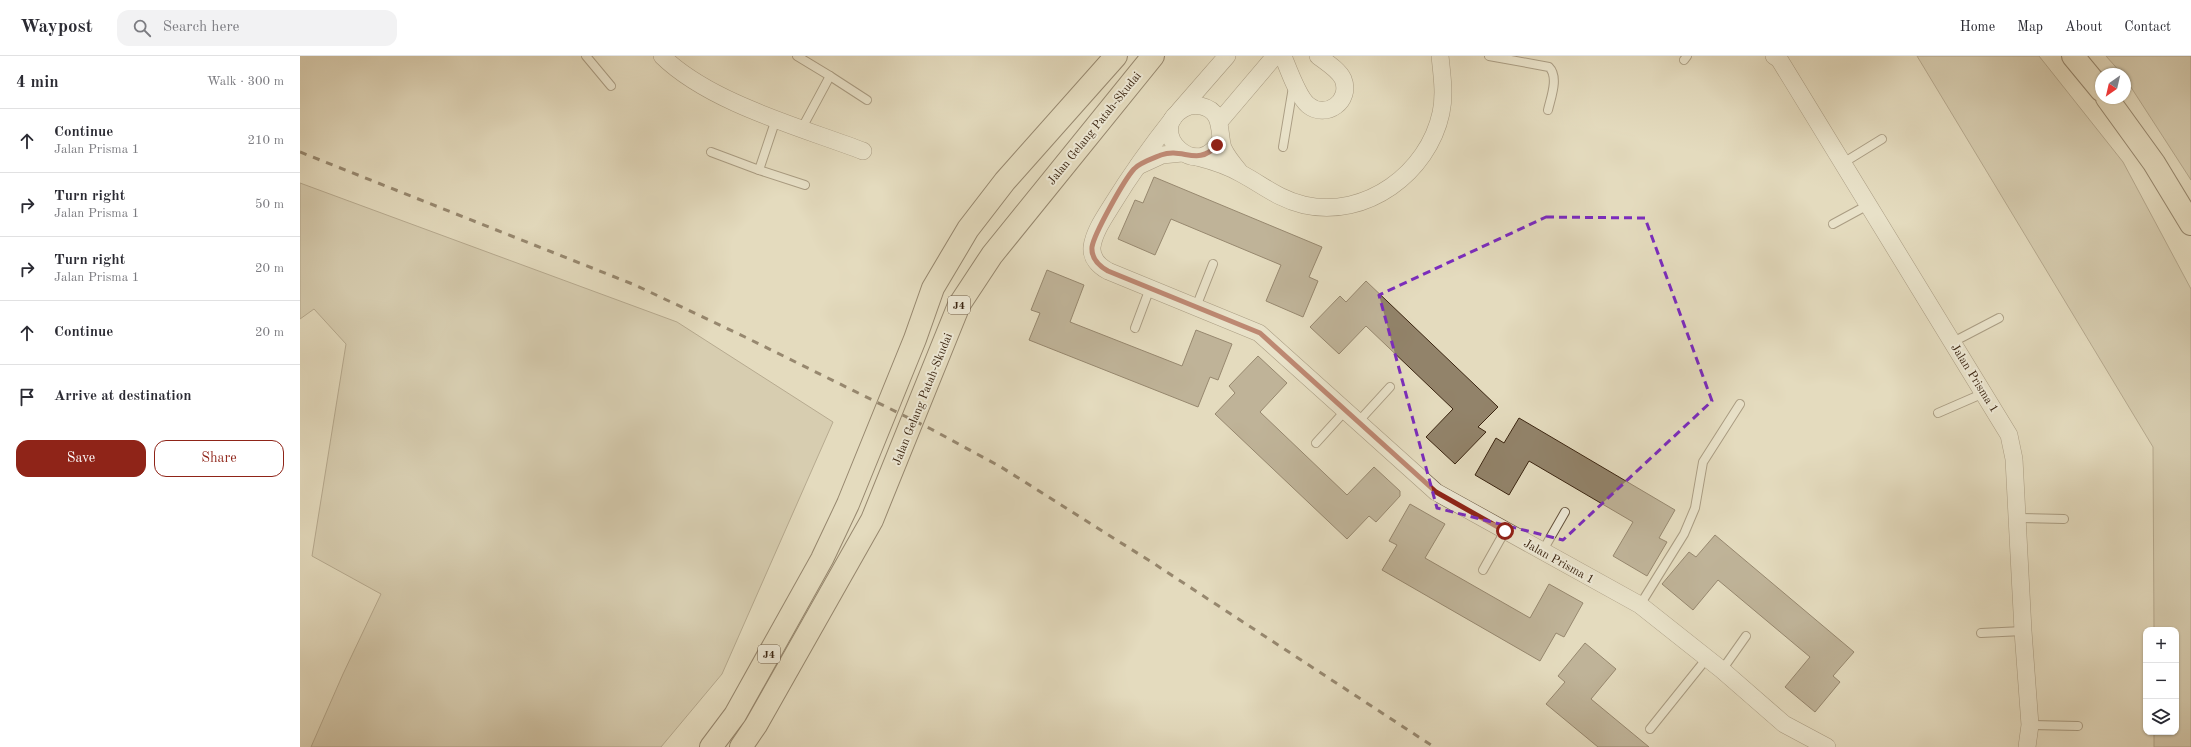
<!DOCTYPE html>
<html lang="en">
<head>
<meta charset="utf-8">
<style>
	body { margin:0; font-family:"Old Standard TT",serif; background:#f2f2f3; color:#2b2b33 }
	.controls { position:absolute; right:12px; bottom:12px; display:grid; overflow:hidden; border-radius:8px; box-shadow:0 1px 3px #0004 }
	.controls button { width:36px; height:36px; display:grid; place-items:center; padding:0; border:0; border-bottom:1px solid #e1e1e2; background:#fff; color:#2b2b33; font:20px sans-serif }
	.compass { position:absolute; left:1795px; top:12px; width:36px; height:36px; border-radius:50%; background:#fff; box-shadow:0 1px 3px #0004; rotate:214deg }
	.stop { position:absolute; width:12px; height:12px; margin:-9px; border:3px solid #8f2418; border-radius:50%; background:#fff }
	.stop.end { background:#8f2418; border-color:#fff; box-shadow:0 1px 4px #0008 }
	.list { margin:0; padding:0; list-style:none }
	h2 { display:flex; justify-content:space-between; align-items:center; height:52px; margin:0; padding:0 16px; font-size:17px }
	h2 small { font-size:13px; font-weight:400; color:#7c7c81 }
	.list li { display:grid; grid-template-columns:26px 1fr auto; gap:12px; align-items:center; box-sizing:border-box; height:64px; padding:0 16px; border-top:1px solid #e1e1e2 }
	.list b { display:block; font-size:15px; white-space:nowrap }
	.list p { margin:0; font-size:13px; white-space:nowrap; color:#7c7c81 }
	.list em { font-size:13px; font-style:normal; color:#7c7c81 }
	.actions { display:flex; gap:8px; padding:12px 16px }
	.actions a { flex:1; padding:9px 0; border:1px solid #8f2418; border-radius:12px; text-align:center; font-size:14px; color:#8f2418 }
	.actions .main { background:#8f2418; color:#fff }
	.icon { flex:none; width:22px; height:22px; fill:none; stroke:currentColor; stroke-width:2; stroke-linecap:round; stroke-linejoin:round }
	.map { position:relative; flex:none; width:1891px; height:691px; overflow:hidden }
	header { display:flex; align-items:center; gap:24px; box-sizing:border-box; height:56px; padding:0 20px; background:#fff; border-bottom:1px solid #e1e1e2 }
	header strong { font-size:19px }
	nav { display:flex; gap:22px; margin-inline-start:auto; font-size:14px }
	.search { width:280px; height:36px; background:#f2f2f3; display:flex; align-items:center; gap:10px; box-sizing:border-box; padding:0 14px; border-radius:12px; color:#7c7c81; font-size:15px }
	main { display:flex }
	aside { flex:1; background:#fff }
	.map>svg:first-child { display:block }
	.green { fill:#c7bca0; stroke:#807058 }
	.building { fill:#92836a; stroke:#3a2410 }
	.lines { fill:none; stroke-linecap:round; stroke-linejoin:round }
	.service-casing { stroke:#64523c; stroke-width:10 }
	.minor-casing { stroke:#64523c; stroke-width:18 }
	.primary-casing { stroke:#3a2410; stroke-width:24 }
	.motorway-casing { stroke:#3a2410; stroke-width:24 }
	.service { stroke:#ede8d5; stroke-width:8 }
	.minor { stroke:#ede8d5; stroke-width:17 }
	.primary { stroke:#e4dbbe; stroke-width:22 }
	.motorway { stroke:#e4dbbe; stroke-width:22 }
	.rail { stroke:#3a2410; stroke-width:3; stroke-dasharray:7 7; stroke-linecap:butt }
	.route { stroke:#8f2418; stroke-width:5 }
	.marked { fill:none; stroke:#7b2cbf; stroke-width:3; stroke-dasharray:8 5; stroke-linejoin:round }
	.labels { text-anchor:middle; stroke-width:4; stroke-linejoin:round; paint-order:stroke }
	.shield { fill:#ede8d5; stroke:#705f4b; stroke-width:1 }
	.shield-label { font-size:11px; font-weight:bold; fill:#3a2410 }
	.street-label { font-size:12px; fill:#3a2410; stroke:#ede8d5 }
</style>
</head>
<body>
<header>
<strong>Waypost</strong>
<div class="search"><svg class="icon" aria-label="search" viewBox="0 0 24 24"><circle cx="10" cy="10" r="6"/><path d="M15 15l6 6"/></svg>Search here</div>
<nav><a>Home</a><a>Map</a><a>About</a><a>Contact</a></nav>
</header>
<main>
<aside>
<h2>4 min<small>Walk · 300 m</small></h2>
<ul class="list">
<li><svg class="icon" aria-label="ahead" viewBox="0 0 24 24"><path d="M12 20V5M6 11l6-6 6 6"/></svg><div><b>Continue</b><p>Jalan Prisma 1</p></div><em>210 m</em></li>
<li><svg class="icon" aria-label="right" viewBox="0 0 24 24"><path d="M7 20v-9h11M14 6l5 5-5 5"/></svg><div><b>Turn right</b><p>Jalan Prisma 1</p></div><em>50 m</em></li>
<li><svg class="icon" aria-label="right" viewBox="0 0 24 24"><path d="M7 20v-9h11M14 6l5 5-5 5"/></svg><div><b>Turn right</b><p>Jalan Prisma 1</p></div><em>20 m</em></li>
<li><svg class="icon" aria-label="ahead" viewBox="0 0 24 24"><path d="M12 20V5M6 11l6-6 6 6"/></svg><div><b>Continue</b></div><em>20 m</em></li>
<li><svg class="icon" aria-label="arrive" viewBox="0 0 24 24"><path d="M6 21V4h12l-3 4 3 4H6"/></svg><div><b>Arrive at destination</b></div></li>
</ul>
<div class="actions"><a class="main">Save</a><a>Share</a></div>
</aside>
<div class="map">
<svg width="1891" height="691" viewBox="0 0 1891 691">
	<rect width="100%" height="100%" fill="#e4dbbe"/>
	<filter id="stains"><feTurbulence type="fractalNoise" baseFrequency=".005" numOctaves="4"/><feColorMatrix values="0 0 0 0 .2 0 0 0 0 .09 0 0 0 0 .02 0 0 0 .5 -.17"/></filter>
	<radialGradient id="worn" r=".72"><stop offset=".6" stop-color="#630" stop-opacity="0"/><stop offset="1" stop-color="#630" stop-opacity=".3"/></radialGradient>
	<g class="green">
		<path d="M1617,0H1739L1823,106L1891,233V691H1854V676H1876V574H1854L1853,391Z"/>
		<path d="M1806,0H1891V124L1825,22V18H1822Z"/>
		<path d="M0,127L377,266L533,366L422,618L361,691H11L43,618L81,538L12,500L46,288L14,253L0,263Z"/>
	</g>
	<g class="building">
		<path d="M854,121L1022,191L1009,221L1018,225L1003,261L966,245L981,209L871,163L855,199L818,183L835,144L843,147Z"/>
		<path d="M747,214L784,229L770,266L882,310L896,274L932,288L918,324L910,321L898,351L729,284L740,257L731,254Z"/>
		<path d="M1066,225L1198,351L1178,371L1186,376L1155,408L1126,381L1153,353L1066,270L1039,298L1010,271L1040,240L1046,246Z"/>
		<path d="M958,300L987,327L960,356L1047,439L1074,411L1100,435V440L1076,466L1069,460L1047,483L915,358L935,337L929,330Z"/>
		<path d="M1219,362L1375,454L1359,482L1367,486L1347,520L1313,500L1333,466L1229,405L1209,439L1175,419L1196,382L1204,387Z"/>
		<path d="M1110,448L1145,468L1125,502L1230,562L1249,528L1283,547L1264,581L1256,577L1240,605L1082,514L1097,489L1089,485Z"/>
		<path d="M1415,479L1554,596L1533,620L1540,626L1515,656L1485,631L1510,601L1418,524L1393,554L1362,528L1389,496L1396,501Z"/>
		<path d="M1285,587L1316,613L1291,643L1349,691H1298L1246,648L1265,626L1258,620Z"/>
	</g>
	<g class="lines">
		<g class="service-casing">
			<g id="service">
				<path d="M286,0L311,30"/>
				<path d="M497,0L530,20L502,72"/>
				<path d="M1189,0L1249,11C1259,21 1251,41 1248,54"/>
				<path d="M1384,4L1387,0"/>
				<path d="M530,20L567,44"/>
				<path d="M983,91L993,31"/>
				<path d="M411,96L459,114L476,63"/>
				<path d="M1543,107L1582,83"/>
				<path d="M459,114L505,129"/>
				<path d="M1533,168L1568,149"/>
				<path d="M896,251L913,208"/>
				<path d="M835,272L850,232"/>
				<path d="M1653,286L1699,262"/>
				<path d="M1638,357L1684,337"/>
				<path d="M1058,366L1090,331"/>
				<path d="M1016,387L1046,354"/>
				<path d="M1717,462L1764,463"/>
				<path d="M1242,496L1265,456"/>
				<path d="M1183,514L1205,475"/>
				<path d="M1340,549L1384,478L1395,452L1403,406L1440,348"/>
				<path d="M1681,577L1723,575"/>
				<path d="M1422,614L1446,580"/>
				<path d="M1730,669L1778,670"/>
				<path d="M1350,673L1407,602"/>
			</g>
		</g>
		<g class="minor-casing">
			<g id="minor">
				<path d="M362,0C410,47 500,71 563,95"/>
				<path d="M983,0C988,12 998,41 1008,49C1026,64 1052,45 1043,23C1039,14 1026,6 1018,0"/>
				<path d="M1474,0L1479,3L1709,379L1714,403L1723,575L1730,669L1727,691"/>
				<path d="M879,55L927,0"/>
				<path d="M874,61C851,90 831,118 812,149C804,162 794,176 792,191C791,202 799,210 808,215L959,277L1136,436L1340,549L1422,614L1484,668L1527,691"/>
				<path d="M919,66L975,0"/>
				<path d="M921,82C900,129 844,76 883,53C888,50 895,49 901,50C924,55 918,76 923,92C927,101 933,108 939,115"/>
				<path d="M897,101C913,105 928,110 942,118C964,130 979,143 1004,149C1066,163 1128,117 1141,57C1145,39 1142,19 1140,0"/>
				<path d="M838,110L862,99L882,97"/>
			</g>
		</g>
		<g class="primary-casing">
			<g id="primary">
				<path d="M411,691L435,659L522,503L548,448L615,283L633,232L668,173L705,125L816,0"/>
				<path d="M441,691L456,669L572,464L659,249L692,199L853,0"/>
			</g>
		</g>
		<g class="motorway-casing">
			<g id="motorway">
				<path d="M1773,0L1801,34"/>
				<path d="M1807,42L1854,107L1891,168"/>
			</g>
		</g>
		<use href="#service" class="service"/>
		<use href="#minor" class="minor"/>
		<use href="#primary" class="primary"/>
		<use href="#motorway" class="motorway"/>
		<path class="rail" d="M0,96L335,229L445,281L631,373L701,411L853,507L1134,691"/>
	</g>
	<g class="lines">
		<path class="route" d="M917,89C898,111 883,91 861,99C854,102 839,107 834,113C824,124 794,178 792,191C791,203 799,210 808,215L960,277L1136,436L1205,475"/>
	</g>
	<path d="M0 0H1891V691H0ZM1246,161L1345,162L1412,345L1263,484L1137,452L1079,239Z" fill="#e4dbbe" fill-opacity=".55" fill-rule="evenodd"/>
	<path class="marked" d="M1246,161L1345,162L1412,345L1263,484L1137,452L1079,239Z"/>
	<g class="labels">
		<g class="shield">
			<rect x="648" y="240" width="22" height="18" rx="3"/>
			<rect x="458" y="589" width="22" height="18" rx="3"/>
		</g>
		<g class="shield-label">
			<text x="659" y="253">J4</text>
			<text x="469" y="602">J4</text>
		</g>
		<g class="street-label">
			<text transform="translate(794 72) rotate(-51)" y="4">Jalan Gelang Patah-Skudai</text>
			<text transform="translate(1675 322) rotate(58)" y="4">Jalan Prisma 1</text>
			<text transform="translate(622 343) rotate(-68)" y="4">Jalan Gelang Patah-Skudai</text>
			<text transform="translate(1259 505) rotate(29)" y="4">Jalan Prisma 1</text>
		</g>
	</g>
	<rect width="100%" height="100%" filter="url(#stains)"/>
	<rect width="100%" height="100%" fill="url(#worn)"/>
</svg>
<div class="controls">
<button>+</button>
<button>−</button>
<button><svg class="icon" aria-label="layers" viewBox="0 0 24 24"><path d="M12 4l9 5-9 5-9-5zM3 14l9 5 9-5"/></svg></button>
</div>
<svg class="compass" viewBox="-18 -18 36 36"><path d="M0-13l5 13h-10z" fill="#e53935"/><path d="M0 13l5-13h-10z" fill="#7c7c81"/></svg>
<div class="stop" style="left:1205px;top:475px"></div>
<div class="stop end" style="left:917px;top:89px"></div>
</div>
</main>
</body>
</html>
